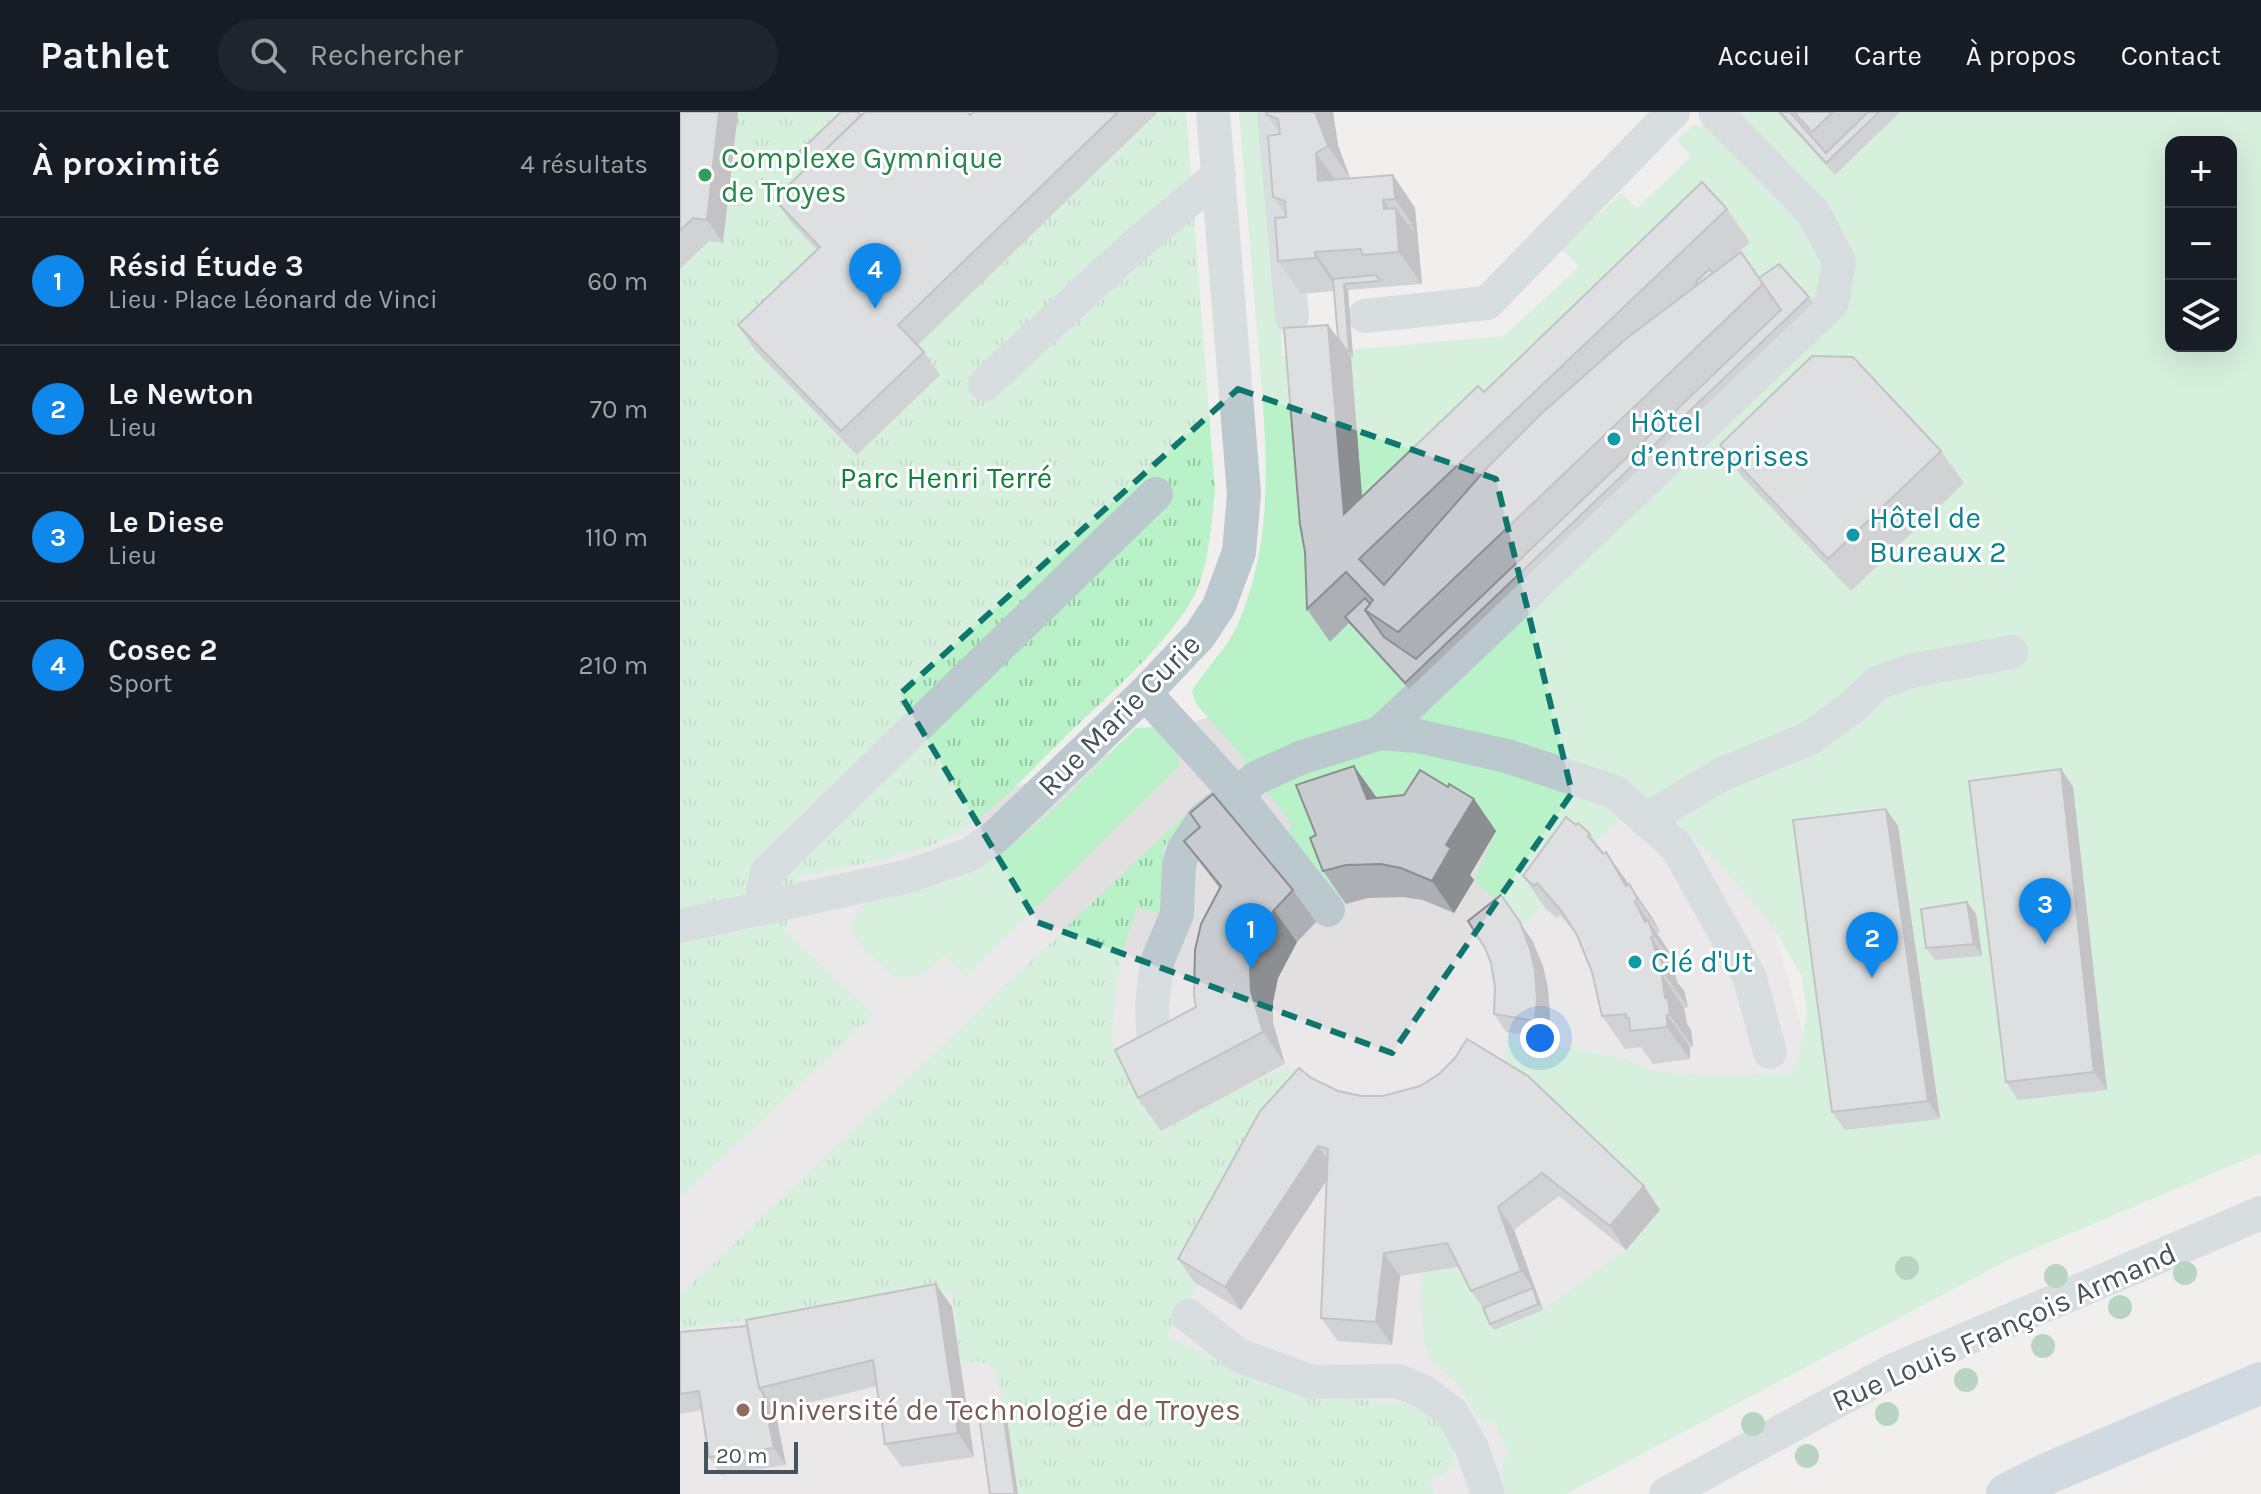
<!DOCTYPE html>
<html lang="fr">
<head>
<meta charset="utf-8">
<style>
	body { margin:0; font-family:Karla,sans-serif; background:#20242c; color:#f1f3f6 }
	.controls { position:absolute; right:24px; top:24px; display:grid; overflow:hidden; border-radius:16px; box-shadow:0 8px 32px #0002 }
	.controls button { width:72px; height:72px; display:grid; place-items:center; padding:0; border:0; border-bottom:2px solid #363941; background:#171b24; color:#f1f3f6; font:40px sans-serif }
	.scale { position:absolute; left:24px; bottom:20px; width:94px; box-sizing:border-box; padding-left:8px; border:4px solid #45545d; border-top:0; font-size:22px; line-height:28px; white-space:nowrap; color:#45545d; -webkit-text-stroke:6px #fff; paint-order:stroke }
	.you { position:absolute; left:860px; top:926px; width:28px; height:28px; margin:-20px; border:6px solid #fff; border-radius:50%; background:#1a73e8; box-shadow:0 0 0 12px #1a73e833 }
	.badge { display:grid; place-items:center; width:52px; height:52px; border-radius:50%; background:#0e89eb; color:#fff; font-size:26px; font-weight:700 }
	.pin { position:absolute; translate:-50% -66px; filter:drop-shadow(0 2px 4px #0008) }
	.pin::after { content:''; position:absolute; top:42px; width:28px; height:24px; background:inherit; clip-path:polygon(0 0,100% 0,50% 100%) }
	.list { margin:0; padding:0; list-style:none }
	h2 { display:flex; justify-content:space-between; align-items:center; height:104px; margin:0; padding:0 32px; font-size:34px }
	h2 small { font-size:26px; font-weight:400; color:#9ea1a6 }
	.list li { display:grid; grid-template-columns:52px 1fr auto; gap:24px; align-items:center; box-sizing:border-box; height:128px; padding:0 32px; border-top:2px solid #363941 }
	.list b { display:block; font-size:30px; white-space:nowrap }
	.list p { margin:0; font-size:26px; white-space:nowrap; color:#9ea1a6 }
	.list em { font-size:26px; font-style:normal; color:#9ea1a6 }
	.icon { flex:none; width:44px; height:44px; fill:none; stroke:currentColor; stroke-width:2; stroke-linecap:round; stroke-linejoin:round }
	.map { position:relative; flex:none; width:1581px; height:1382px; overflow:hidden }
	header { display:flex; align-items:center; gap:48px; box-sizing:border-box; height:112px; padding:0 40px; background:#171b24; border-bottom:2px solid #363941 }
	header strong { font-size:38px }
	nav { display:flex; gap:44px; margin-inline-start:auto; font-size:28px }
	.search { width:560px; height:72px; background:#20242c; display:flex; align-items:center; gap:20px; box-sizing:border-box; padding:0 28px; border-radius:44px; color:#9ea1a6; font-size:30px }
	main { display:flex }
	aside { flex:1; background:#171b24 }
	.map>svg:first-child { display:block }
	.education { fill:#e2dfe0 }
	.green { fill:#b9f1c8; fill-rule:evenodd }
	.park { fill:url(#park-tufts) }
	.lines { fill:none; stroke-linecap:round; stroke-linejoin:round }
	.minor { stroke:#bbc8ce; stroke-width:34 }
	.major { stroke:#acc2cf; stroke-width:42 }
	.tree { fill:#76b38c }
	.wall { fill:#acafb4 }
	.shaded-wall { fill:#8c8f92 }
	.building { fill:#c8ccd1; stroke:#8c8f92; stroke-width:2 }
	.marked { fill:none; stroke:#0f766e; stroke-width:6; stroke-dasharray:16 10; stroke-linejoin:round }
	.leisure-dot { fill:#2e9e5b; stroke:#fff; stroke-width:3 }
	.culture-dot { fill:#0f9aa8; stroke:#fff; stroke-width:3 }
	.education-dot { fill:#8d6e63; stroke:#fff; stroke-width:3 }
	.labels { text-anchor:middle; stroke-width:6; stroke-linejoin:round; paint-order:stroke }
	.leisure-label { font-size:30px; fill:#27864d; stroke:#fff; text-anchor:start }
	.culture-label { font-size:30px; fill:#0d838f; stroke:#fff; text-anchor:start }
	.park-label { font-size:30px; fill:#11823c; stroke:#fff }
	.street-label { font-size:30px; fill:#45545d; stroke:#fff }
	.education-label { font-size:30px; fill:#785e54; stroke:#fff; text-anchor:start }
</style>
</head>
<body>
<header>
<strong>Pathlet</strong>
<div class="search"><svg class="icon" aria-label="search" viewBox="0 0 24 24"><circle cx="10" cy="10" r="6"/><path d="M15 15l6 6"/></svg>Rechercher</div>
<nav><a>Accueil</a><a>Carte</a><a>À propos</a><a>Contact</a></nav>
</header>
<main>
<aside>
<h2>À proximité<small>4 résultats</small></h2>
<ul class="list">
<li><span class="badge">1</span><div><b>Résid Étude 3</b><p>Lieu · Place Léonard de Vinci</p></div><em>60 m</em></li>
<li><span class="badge">2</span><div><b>Le Newton</b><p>Lieu</p></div><em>70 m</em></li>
<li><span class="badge">3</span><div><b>Le Diese</b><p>Lieu</p></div><em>110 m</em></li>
<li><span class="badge">4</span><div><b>Cosec 2</b><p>Sport</p></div><em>210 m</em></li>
</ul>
</aside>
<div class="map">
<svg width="1581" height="1382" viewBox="0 0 1581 1382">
	<defs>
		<pattern id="park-tufts" width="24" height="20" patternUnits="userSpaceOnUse" patternTransform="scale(2)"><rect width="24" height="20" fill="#b9f1c8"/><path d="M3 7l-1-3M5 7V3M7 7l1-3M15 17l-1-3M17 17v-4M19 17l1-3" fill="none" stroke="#98c6a6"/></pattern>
	</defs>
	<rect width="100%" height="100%" fill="#f1eeee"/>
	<path class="education" d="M580,586L985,675L1078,759L1140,982L849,1382H0V777L174,734Z"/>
	<g class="green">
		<path d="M559,0H581L600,191L602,244L824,224L899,155L882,137L941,81L957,96L1011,45L997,28L1013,13H1029L1027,0H1581V1041L1328,1148L886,1382H827L821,1358L828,1339L814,1310H805L795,1302L780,1275L751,1247L744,1230L740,1162L783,1154L814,1218L863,1198L946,1138L822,950L830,924L946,947C978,970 1071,962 1112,961L1121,936L1127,903L1122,864L1088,808L1045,758L994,707L960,686L909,737L844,814C830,796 810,784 794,768L816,719L653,759L666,792L606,722L613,712L564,652V646L516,592L512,579C525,556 546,539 557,514C599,419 585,320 577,219C571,146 565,73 559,0ZM1491,30H1551V234H1491Z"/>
		<path d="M475,615L496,637L499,654L286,864L264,843C255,851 246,862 234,865C213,870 205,856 192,844C171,825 163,810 189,789C220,782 254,776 283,763C349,732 403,665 456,616Z"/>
	</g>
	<g class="park">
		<path d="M0,0H506L535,379C531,411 530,444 518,475C500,522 419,592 381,629C347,662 313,702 270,725C232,745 161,755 117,765L105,819L193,903L0,1085Z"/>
		<path d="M509,699L483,736V791L479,801L457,795C439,847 433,879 432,934L456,933L558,977L607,955L620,971L519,1173L487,1224L551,1255L629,1282L726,1293L748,1300L766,1318L774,1334V1351L764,1362L750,1366L753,1382H339L326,1299L313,1253L297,1249L281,1252L272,1179L0,1217V1183Z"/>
	</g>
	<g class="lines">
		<g class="minor">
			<path d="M594,0L612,205"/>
			<path d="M685,204L807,191L993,0"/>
			<path d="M305,272L451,137L539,63"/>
			<path d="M465,581L556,681L648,798"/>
			<path d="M700,621L1152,191L1159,149L1133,100L1035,0"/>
			<path d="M966,708L1040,663L1130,626L1170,597L1197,571L1231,559L1331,540"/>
			<path d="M86,795L83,780L87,760L476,382"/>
			<path d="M0,814L229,764L289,743L315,725L465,581L520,523L539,494L559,440L564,382L533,0"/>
			<path d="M474,937L472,894L477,850L497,802L499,753L504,737L523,708L576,666L620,646L700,621L738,624L827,644L935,680L997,735L1069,864L1090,940"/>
			<path d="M509,1204L558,1243L632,1270L718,1269L744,1280L772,1301L792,1336L808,1382"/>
			<path d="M986,1382L1214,1258L1581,1101"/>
		</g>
		<path class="major" d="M1327,1382L1371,1360L1581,1271"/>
	</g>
	<g class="tree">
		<circle cx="1227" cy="1156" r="12"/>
		<circle cx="1505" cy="1161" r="12"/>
		<circle cx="1376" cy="1164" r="12"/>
		<circle cx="1440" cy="1195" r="12"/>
		<circle cx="1363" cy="1234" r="12"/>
		<circle cx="1286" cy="1268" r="12"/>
		<circle cx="1207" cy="1302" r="12"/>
		<circle cx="1073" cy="1312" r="12"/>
		<circle cx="1127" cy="1344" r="12"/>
	</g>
	<g class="wall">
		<path d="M0,0L43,131L29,129L0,157Z"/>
		<path d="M293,0H478L238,233L244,240L260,263L177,343L74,237L58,213L137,138L111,110L94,87L129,54L119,40L181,3H290Z"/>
		<path d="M586,0H653L658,33L670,66L713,63L735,96L742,172L668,178L673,245H671L682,384L804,280L1047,97L1070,130L1052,146L1079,166L1129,185L1133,191L729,577L669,511L650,530L627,497L648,213L658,226L654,179L621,182L598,149L606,105L593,85L600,22L587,3Z"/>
		<path d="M1097,0H1220L1155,63Z"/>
		<path d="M1040,333L1261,339L1284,371L1171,479L1062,365Z"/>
		<path d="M1381,657L1393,675L1427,978L1338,988L1326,970Z"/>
		<path d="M768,675L794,687L816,719L790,763L794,768L774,801L743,788L723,785L688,786L666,792L643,759L636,723L697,686L724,683Z"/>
		<path d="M1206,697L1218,714L1260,1007L1165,1018L1152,1000Z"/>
		<path d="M896,713L910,722L924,741L926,740L972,805L980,820L977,821L990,841L997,857H994L997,870L1004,879L1008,895L1004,896L1007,912L1011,918L1013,935H1010V947L973,952L961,935L945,937L922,904L912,860L897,823L880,803L877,806L865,796L843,764Z"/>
		<path d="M504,729L613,778L636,810L617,830L598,866L593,890V911L605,952L481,1019L458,986L513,897L516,895L540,777Z"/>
		<path d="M1287,790L1296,802L1302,844L1255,848L1246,836Z"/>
		<path d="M852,828L863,854L868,877L870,905L867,927L826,920L814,902L815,875L811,851L805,836Z"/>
		<path d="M631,966L658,979L964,1074L980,1098L946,1138L879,1084L834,1118L863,1198L814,1218L810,1212L803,1196L791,1179L778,1155L720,1164L712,1233L658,1229L641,1206L646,1069L561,1198L514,1170L498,1147Z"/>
		<path d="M256,1172L272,1195L294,1345L222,1355L205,1332L197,1274L95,1299L106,1353L41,1363L29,1345L22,1298L0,1302V1220L67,1214Z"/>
	</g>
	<g class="shaded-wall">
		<path d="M39,0H58L43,131L27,108Z"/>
		<path d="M635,0H653L658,33L670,66L648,34Z"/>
		<path d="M636,41L659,73L638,69Z"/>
		<path d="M713,63L735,96L742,172L719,140L704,97L703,88L716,106V96L734,122L733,113L715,87Z"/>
		<path d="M635,140L658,173V179L636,146Z"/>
		<path d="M664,172L668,178L673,245L669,239Z"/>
		<path d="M648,213L671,245L686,435L664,402Z"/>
		<path d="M674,654L697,686L687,687Z"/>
		<path d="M1381,657L1393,675L1427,978L1414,960Z"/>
		<path d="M794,687L816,719L790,763L794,768L774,801L752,769L766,733Z"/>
		<path d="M1206,697L1218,714L1260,1007L1248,989Z"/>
		<path d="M926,740L972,805L980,820L958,787L946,774Z"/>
		<path d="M821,783L852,828L863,854L868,877L870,905L867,927L855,909Z"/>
		<path d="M955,789L990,841L997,857L965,810Z"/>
		<path d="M1287,790L1296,802L1302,844L1294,832Z"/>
		<path d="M594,798L617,830L598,866L593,890V911L605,952L583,920L571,879L570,857L575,834Z"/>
		<path d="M971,825L994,857L997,870L1004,879L1008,895L985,863L978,847Z"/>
		<path d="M982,863L1004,896L1007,912L1011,918L1013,935L990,903L985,886Z"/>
		<path d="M987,903L1010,935V947L987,915Z"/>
		<path d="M638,1034L654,1057L561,1198L545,1175Z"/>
		<path d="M964,1074L980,1098L946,1138L930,1114Z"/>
		<path d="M818,1095L834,1118L863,1198L858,1192L853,1176L841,1159Z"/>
		<path d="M704,1141L720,1164L712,1233L696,1210Z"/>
		<path d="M256,1172L272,1195L294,1345L278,1321Z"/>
		<path d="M83,1281L95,1299L106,1353L94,1336Z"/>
		<path d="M322,1293L326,1299L338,1382H335Z"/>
	</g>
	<g class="building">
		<path d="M0,0H39L27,108L13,106L0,119Z"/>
		<path d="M161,0H178L181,3L131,52L119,40Z"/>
		<path d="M185,0H288L290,3L293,0H438L218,213L244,240L161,319L58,213L140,135L94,87Z"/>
		<path d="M586,0H635L648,34L636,41L638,69L713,63L715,87L703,88L704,97L716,96L719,140L682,143L681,137L635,140L636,146L598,149L595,106L606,105L605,89L593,85L588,24L600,22L598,7L587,3Z"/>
		<path d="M1100,0H1110L1146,41L1188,0H1199L1146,51Z"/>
		<path d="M1114,0H1153L1132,20Z"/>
		<path d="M1022,70L1047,97L679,447L704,473L807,356L862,301L947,226L1061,140L1083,172L718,520L685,498L693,488L666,460L627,497L625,440L620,412L604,216L648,213L664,402L798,274L804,280Z"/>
		<path d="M733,113L734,122L728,114Z"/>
		<path d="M1099,152L1129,185L725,571L665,505L685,486L690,492L685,498L704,525L736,547L1101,198L1079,166Z"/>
		<path d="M1029,157L1033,161L1018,172L1016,170Z"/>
		<path d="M696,163L700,169L664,172L669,239H667L658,226L653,167Z"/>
		<path d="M1132,244L1173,245L1261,339L1148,447L1040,333Z"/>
		<path d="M674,654L687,687L724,683L740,658L768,675L769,672L794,687L766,733L771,736L752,769L721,756L701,752L666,753L643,759L630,726L636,723L616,673Z"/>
		<path d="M1381,657L1414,960L1326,970L1289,669Z"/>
		<path d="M533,682L613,778L594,798L575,834L570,857L571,879L583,920L458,986L435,938L516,895L514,884L515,838L521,812L541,774L504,729L520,715L510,701Z"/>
		<path d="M1206,697L1248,989L1152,1000L1113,708Z"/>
		<path d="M886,705L896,713L898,711L910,722L908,724L923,742L926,740L946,774L949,772L958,787L955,789L965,810L968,808L974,824L971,825L978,847H981L985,863H982L985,886H988L990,903H987V915L950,919L949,906H946V902L922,904L912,860L897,823L880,797L857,771L854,774L843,764Z"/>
		<path d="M821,783L840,810L850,837L855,859L857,887L855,909L814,902L815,875L811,851L805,836L788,809Z"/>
		<path d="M1287,790L1294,832L1246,836L1241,797Z"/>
		<path d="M787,927L848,964L964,1074L930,1114L862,1061L818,1095L841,1159L791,1179L767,1131L704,1141L696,1210L641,1206L648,1037L638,1034L545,1175L498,1147L580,999L619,956L631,966L658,979L681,984H703L740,974L759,962L775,946Z"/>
		<path d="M256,1172L278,1321L205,1332L193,1248L79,1276L66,1208Z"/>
		<path d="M853,1176L858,1192L810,1212L803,1196Z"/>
		<path d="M67,1214L79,1276L83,1281L94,1336L29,1345L19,1279L0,1282V1220Z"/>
		<path d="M322,1293L335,1382H310L298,1297Z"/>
	</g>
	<path d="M0 0H1581V1382H0ZM558,277L816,367L892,681L712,941L357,810L220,582Z" fill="#f1eeee" fill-opacity=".55" fill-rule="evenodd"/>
	<path class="marked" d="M558,277L816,367L892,681L712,941L357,810L220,582Z"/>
	<circle class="leisure-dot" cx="25" cy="63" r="8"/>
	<g class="culture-dot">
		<circle cx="934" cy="327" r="8"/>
		<circle cx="1173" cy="423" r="8"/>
		<circle cx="955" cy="850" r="8"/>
	</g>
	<circle class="education-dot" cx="63" cy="1298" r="8"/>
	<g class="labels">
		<g class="leisure-label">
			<text x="41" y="56">Complexe Gymnique<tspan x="41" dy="34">de Troyes</tspan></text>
		</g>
		<g class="culture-label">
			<text x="950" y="320">Hôtel<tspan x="950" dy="34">d’entreprises</tspan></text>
			<text x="1189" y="416">Hôtel de<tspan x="1189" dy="34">Bureaux 2</tspan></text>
			<text x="971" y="860">Clé d'Ut</text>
		</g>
		<g class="park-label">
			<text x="266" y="376">Parc Henri Terré</text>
		</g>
		<g class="street-label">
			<text transform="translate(439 603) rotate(-45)" y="10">Rue Marie Curie</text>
			<text transform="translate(1324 1215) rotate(-24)" y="10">Rue Louis François Armand</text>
		</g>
		<g class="education-label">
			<text x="79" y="1308">Université de Technologie de Troyes</text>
		</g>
	</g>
</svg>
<div class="controls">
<button>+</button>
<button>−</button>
<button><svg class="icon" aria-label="layers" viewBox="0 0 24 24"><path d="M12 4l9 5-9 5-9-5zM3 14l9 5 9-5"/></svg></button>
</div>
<div class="scale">20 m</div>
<div class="you"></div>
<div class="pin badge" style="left:571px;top:857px">1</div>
<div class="pin badge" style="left:1192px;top:866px">2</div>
<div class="pin badge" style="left:1365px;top:832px">3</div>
<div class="pin badge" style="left:195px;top:197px">4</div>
</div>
</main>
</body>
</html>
